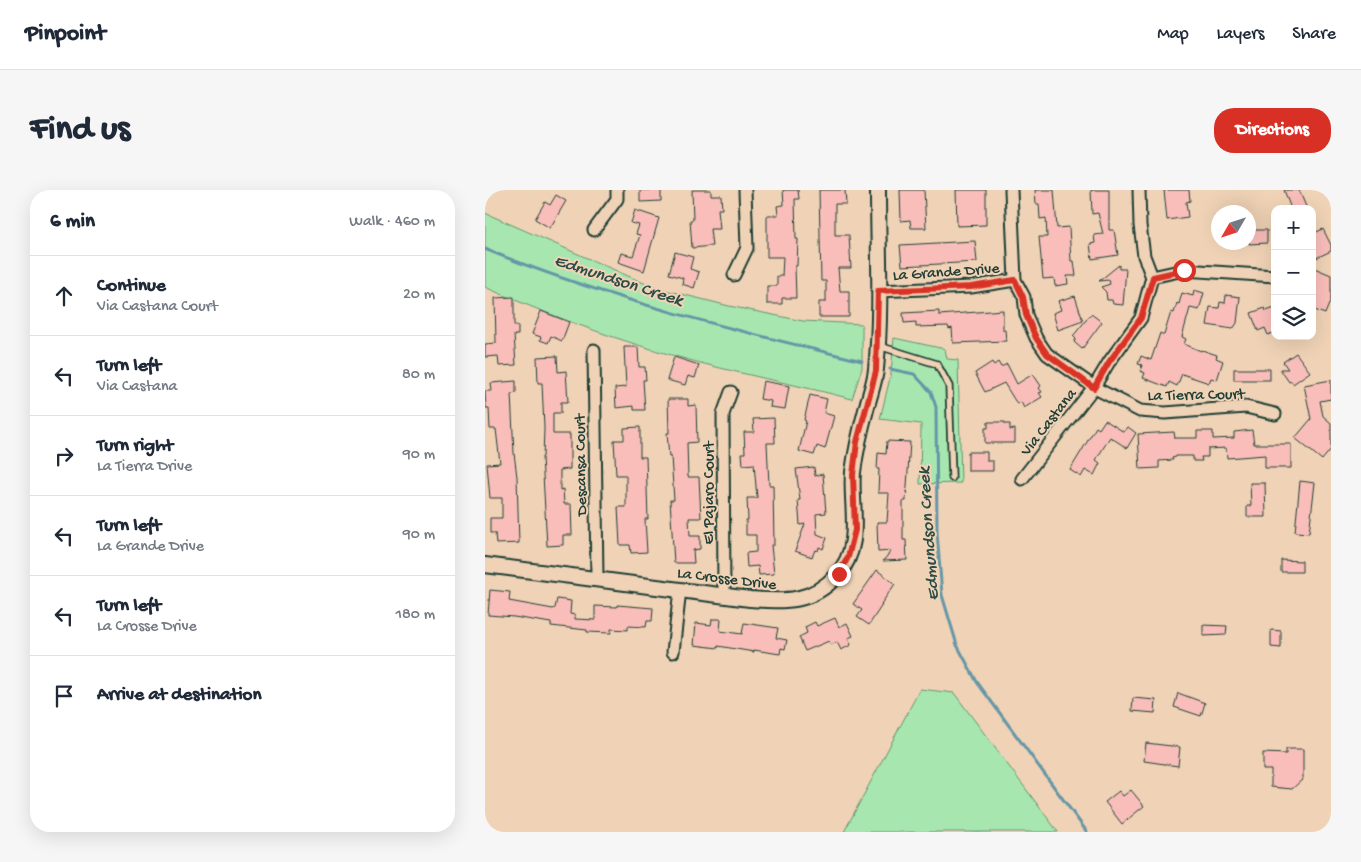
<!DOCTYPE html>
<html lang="en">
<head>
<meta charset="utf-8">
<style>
	body { margin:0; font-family:"Gochi Hand",sans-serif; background:#f6f6f7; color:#1f2937 }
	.controls { position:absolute; right:15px; top:15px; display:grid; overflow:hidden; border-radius:10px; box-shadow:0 5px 20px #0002 }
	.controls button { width:45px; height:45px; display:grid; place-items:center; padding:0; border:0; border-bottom:1px solid #e0e1e3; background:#fff; color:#1f2937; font:25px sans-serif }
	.compass { position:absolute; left:726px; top:15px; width:45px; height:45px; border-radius:50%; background:#fff; box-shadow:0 5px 20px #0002; rotate:231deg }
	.stop { position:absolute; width:15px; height:15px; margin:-11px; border:4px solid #d93025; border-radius:50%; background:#fff }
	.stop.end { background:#d93025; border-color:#fff; box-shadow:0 1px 5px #0008 }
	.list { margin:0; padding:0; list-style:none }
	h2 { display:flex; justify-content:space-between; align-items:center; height:65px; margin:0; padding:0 20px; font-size:21px }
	h2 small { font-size:16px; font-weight:400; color:#747a83 }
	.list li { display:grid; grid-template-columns:32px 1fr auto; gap:15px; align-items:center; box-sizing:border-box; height:80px; padding:0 20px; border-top:1px solid #e0e1e3 }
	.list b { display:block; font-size:19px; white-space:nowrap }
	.list p { margin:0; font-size:16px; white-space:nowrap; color:#747a83 }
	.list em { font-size:16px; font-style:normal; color:#747a83 }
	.icon { flex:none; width:28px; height:28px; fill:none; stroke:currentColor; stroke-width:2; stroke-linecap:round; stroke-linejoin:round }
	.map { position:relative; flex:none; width:846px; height:642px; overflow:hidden; border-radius:20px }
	header { display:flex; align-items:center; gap:30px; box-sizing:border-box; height:70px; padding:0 25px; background:#fff; border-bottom:1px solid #e0e1e3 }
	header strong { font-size:24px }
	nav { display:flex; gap:28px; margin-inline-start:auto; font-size:18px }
	.intro { display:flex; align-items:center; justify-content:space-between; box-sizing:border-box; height:120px; padding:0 30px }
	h1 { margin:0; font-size:35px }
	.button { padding:12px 22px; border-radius:20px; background:#d93025; color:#fff; font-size:18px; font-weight:700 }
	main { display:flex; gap:30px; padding:0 30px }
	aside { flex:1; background:#fff; border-radius:20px; box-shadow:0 5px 20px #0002 }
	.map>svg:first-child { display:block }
	.green { fill:#a7e7af; stroke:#639272 }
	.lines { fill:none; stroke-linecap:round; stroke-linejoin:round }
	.stream { stroke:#6596a7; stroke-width:3 }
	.building { fill:#fabeba; stroke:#1f3d34 }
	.service-casing { stroke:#1f3d34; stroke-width:9 }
	.minor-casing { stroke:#1f3d34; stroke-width:15 }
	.tertiary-casing { stroke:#1f3d34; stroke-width:18 }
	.service { stroke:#f0d3b6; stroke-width:5.5 }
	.minor { stroke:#f0d3b6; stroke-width:11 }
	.tertiary { stroke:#f0d3b6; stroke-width:14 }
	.route { stroke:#d93025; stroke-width:6 }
	.labels { text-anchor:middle; stroke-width:4; stroke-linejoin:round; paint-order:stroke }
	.street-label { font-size:16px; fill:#1f3d34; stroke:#f0d3b6 }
	.water-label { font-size:18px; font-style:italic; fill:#2b4c47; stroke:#f0d3b6 }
</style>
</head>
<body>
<header>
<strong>Pinpoint</strong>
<nav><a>Map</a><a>Layers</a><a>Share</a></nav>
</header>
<div class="intro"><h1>Find us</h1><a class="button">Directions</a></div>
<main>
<aside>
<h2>6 min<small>Walk · 460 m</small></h2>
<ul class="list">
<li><svg class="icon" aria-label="ahead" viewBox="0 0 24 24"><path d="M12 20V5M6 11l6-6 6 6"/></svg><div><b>Continue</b><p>Via Castana Court</p></div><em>20 m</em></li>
<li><svg class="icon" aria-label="left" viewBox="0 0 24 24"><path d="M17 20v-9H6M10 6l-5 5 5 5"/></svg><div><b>Turn left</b><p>Via Castana</p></div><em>80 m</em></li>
<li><svg class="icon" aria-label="right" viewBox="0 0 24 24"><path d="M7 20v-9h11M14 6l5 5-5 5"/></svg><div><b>Turn right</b><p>La Tierra Drive</p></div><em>90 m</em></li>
<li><svg class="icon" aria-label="left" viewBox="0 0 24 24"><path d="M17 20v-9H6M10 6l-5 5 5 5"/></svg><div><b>Turn left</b><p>La Grande Drive</p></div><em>90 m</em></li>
<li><svg class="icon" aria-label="left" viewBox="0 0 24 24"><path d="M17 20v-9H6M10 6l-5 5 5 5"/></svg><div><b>Turn left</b><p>La Crosse Drive</p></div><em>180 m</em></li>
<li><svg class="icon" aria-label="arrive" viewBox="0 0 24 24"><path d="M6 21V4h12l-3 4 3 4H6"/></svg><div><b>Arrive at destination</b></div></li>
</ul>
</aside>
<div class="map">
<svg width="846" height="642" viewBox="0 0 846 642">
	<rect width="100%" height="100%" fill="#f0d3b6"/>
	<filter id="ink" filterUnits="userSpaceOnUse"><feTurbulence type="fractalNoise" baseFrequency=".02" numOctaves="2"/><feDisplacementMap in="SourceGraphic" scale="10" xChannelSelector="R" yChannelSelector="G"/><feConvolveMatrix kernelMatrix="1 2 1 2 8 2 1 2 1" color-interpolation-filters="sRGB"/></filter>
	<g filter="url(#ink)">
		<g class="green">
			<path d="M0,23L168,97L244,116L318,131L377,134V178L367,209C329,199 290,191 252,182C166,162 81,133 0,97Z"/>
			<path d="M409,148L460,159L462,169L473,170L476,293L435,294L436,234L395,229L406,184Z"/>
			<path d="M435,499L469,503L573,642H359Z"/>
		</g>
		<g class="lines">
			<g class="stream">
				<path d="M0,59C122,109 249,140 377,171"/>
				<path d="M405,179L429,184L446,202L451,217L452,342L457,405L472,455L492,492L602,642"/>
			</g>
		</g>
		<g class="building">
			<path d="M155,0H176V11L155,12Z"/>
			<path d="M207,0H226V5H236L237,19H233L235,39H225L227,56L207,58L205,30H208Z"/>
			<path d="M298,0H313L314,9H310L311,49H313L312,76H310L311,108H297V114H282V96H292V86H297L298,67H282V25H293L292,16L299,15Z"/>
			<path d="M334,0H360L361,14H350V45H364L366,78H353L355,101H364V127H334V112H341V91H336Z"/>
			<path d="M415,0H439L441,38H426L425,30L416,31Z"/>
			<path d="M471,0H501V35L472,36Z"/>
			<path d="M550,0H569L572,38L584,37L586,71H589L591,86H582L583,94L570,96L569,88L558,89L554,47H562L561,28L555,29L554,14H551Z"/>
			<path d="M606,0H624V40H629L633,65L607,69L605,54L610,53L609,45L618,44L613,23L607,24Z"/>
			<path d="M679,0H704L705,11L701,12L703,27L682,30Z"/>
			<path d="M799,0H814L822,19H806Z"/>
			<path d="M71,5L81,11L65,38L50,29L60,12L65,15Z"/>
			<path d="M150,20L174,28L159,81L133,72L136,63L148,66L155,45L151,44L154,35L146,33Z"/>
			<path d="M838,39L846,55V61L827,70V44Z"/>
			<path d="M764,40H782V53L764,54Z"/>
			<path d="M490,51L492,72L417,76L415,55Z"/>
			<path d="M190,62L208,67L205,79L214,82L209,98L197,94L198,88L184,84Z"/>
			<path d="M634,75V79H641L638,115L628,114L627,110H622L621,102L616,97L625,94L624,90L614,91Z"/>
			<path d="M827,77L846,85V109L840,124L827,119Z"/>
			<path d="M709,100L719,103L714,120L705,118L697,147L701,149L699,154L716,161L717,160L732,165L731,168L738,171L732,190L726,188L724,193L697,184L692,196L684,192L682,197L658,188L660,183L655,181L657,175L653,174L656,166L666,170L675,143L679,145L686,122L689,123L692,113L694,114L697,103L708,106Z"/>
			<path d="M741,105L755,107L752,133L748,139L722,135L725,117L734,118L735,112L740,113Z"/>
			<path d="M590,106L598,131L573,140L568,123L576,120L573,111Z"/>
			<path d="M29,107V136H33V145H29L31,175L14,176L13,166L0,167V154L11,153L10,108Z"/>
			<path d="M780,118L781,121L790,118V142L783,145L780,138L773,141L766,123Z"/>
			<path d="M518,120V140H520L521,151L468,153L467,138L464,139L463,136L431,137V132L419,133L418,123L454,121V125Z"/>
			<path d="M56,121L84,132L77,151L66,146L63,153L55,150L56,147L47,144Z"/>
			<path d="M606,124L617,132L597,159L589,152L591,149L588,146Z"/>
			<path d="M139,157H153L154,177H160L161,190H158L160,220H149V216L131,218L130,198L141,197Z"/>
			<path d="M811,163L825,182L808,194L806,191L804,192L795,179H803L798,172Z"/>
			<path d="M72,166L73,182L81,181L83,212H76V223H68V244H85V279L75,280V300L78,299L79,314H86L87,345H78V355L62,356L57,267H58L59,238L57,193H53L52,167Z"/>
			<path d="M189,167L214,175L210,188L203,186L200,195L182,190Z"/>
			<path d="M507,172L509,175L513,172L516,177L522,174L532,194L548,184L556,196L554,198L557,202L554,203L557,207L539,218L536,212L532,214L519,193L500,202L490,183Z"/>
			<rect x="749" y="179" width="36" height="11"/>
			<path d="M846,190V209L835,211L838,226L846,233V259L837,270L810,248L826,229L819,195Z"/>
			<path d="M31,191V203L26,204L29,263L32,287L34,353L11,354L10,343H5V328H17V308H5L2,274L15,273L11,239H5L4,218H1L0,201H7L6,193Z"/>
			<path d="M278,191L304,196L300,219L285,217L286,211L275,209Z"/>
			<path d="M325,205L342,209L339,223L349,226L340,259L332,256L329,265L314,261L321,231L319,230Z"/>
			<path d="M183,209H203V216L211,215L212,252L202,253L203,287H214L216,328H204L205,346H215V359L208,360L209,373H189L185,310H189L186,267H184L182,243H184Z"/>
			<path d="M289,228L290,253H282L284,295H288L289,355H286L289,384L274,385L273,376L262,377L261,363L271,362V345H261V330H263L262,308H272L269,274L258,275L257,263H260L259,242H269L268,229Z"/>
			<path d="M620,230L639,242L643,237L651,243L642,258L625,247L611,270L615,273L609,285L600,280L596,287L585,280L611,237L614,239Z"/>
			<path d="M503,232H520V234H525V240L530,239V253H500V238H503Z"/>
			<path d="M155,237V267H161L163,329H160L162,362L146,363L145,355H135L133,317H141V285H131L129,250H139V238Z"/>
			<path d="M767,240L769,254H806V278H780V265L742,268L741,258L723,259V267H716L717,271H708V266H691V267L687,268L688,270L674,271V278L655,279L653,244L689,242L690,248H712V241H728V249L749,248V242Z"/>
			<path d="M402,251L425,252L421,311H418V350H421L422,370L398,371L406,361L393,362L392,332H402L404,303H393L394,279H392L393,263L401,264Z"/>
			<path d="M483,262H502V271H508V281H483Z"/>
			<path d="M329,277L330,286L338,284L341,323L331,324L332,344L342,348L338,359L334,357L333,361L330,360L327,367L310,361L320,334L315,335L313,310H315L311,279Z"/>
			<path d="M815,291L830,293L824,343L810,342Z"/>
			<path d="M765,293H780L781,327H762V316H766Z"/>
			<path d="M796,370L817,371V382H796Z"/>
			<path d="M392,380L410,394L396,414L397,415L384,435L372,427L377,420L368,414Z"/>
			<path d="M5,400L25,402L24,411L68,419L70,418L72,409L86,411L85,424L90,425V429L110,430V416L132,417V415L168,418L167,431H162L161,437L143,436V440L126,439V443L102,442V440L66,436V433L29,427L3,425Z"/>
			<path d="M350,428L354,437L362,433L368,446L363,448L366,455L356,460L352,452L346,455L344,451L320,461L314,447L322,443L320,437L330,432L332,436Z"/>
			<path d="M227,429H236L235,441L257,444L259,433L293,438L291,448L302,450L300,459L296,458L295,464L269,460V462L233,456V458L209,455L211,433L226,435Z"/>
			<path d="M718,435L742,436L741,445L718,446Z"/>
			<path d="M786,440L796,441V458L786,457Z"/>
			<path d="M693,503L720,513L716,526L689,517Z"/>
			<path d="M648,508L671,510L670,523L647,521Z"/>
			<path d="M661,553L695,557L693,576L659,571Z"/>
			<path d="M801,559H818V589L807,599L786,597V580H778V563L801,564Z"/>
			<path d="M646,600L659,616L637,634L620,612L634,601L638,606Z"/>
		</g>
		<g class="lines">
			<g class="service-casing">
				<path id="service" d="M394,156L452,174L464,196L467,288"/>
			</g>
			<g class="minor-casing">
				<g id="minor">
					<path d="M526,0L530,90L539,107L541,125L551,148L562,164L609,197"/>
					<path d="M109,40L132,9V0"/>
					<path d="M249,85L262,58L260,0"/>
					<path d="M667,87L699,80L790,86"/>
					<path d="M393,101L486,97L530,90"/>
					<path d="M109,160L112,388"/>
					<path d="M608,197L655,221L680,223L761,217L790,224"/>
					<path d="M537,289L609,197L624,172L656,128L667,87L659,66L655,35L654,0"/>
					<path d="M239,406L238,224L246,202"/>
					<path d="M188,462L195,400"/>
				</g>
			</g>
			<g class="tertiary-casing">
				<path id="tertiary" d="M0,375L265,409C300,412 327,413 352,385C379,356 365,316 368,282C371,259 376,238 382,216C385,204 390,191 391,179C397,120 393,59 393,0"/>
			</g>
			<use href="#service" class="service"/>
			<use href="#minor" class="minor"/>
			<use href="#tertiary" class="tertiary"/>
		</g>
	</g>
	<g class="lines" filter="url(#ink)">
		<path class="route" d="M354,384L363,367L370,340L368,285L372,252L391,181L393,101L486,97L530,90L538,107L541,125L551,148L562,164L609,198L624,172L656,128L668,87L699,80"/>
	</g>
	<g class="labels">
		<g class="street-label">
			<text transform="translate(461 80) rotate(-4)" y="6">La Grande Drive</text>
			<text transform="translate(711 203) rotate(-1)" y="6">La Tierra Court</text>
			<text transform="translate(562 231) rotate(-52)" y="6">Via Castana</text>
			<text transform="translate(94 275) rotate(-91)" y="6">Descansa Court</text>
			<text transform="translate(222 303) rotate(-90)" y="6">El Pajaro Court</text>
			<text transform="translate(242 387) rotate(7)" y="6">La Crosse Drive</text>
		</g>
		<g class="water-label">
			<text transform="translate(134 89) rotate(18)" y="6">Edmundson Creek</text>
			<text transform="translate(442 344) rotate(-94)" y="6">Edmundson Creek</text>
		</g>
	</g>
</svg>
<div class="controls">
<button>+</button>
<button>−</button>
<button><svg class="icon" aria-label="layers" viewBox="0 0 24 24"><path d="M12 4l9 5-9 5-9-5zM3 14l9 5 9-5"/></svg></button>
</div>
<svg class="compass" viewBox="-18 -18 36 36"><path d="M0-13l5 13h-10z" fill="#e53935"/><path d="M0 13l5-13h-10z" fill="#747a83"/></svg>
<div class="stop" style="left:699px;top:80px"></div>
<div class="stop end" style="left:354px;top:384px"></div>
</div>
</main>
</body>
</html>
